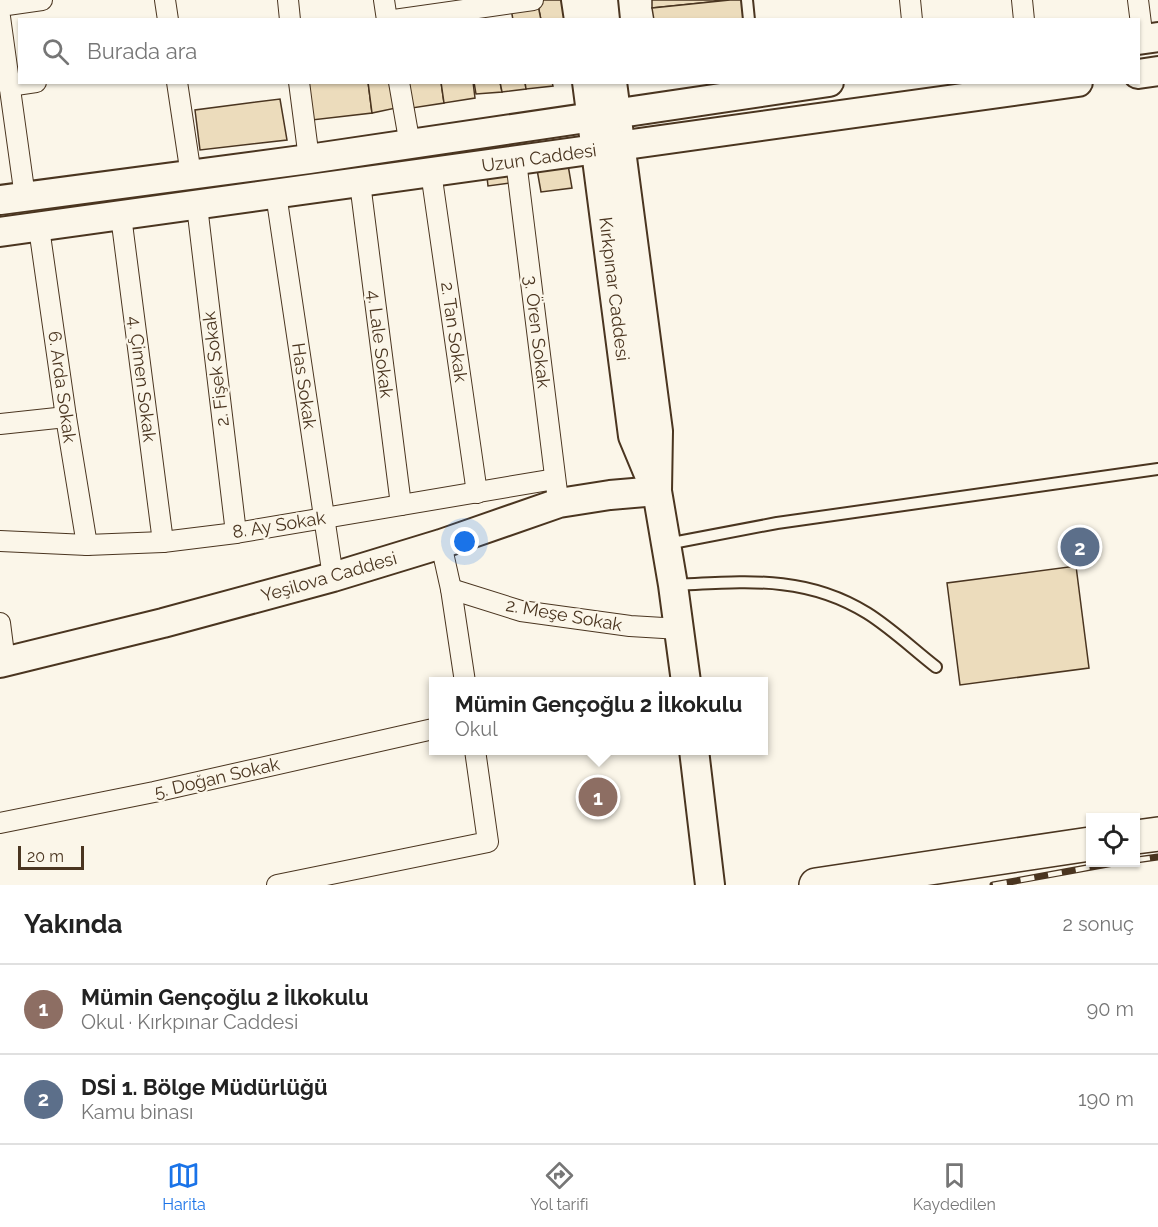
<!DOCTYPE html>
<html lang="tr">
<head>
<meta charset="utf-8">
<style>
	body { margin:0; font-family:Raleway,sans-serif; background:#f6f6f6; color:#222 }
	.controls { position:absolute; right:18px; bottom:18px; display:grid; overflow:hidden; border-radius:0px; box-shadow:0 2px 4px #0004 }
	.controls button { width:54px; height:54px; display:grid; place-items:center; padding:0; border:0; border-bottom:2px solid #e0e0e0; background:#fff; color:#222; font:30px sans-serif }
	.scale { position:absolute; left:18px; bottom:15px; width:66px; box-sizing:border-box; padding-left:6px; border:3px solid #4a3520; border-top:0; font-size:16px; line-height:21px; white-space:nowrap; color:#4a3520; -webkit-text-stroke:4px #fbf6e9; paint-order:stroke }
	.you { position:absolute; left:465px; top:542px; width:21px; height:21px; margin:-15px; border:4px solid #fff; border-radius:50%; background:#1a73e8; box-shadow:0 0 0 9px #1a73e833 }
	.badge { display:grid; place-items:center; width:39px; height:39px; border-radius:50%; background:#1a73e8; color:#fff; font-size:20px; font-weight:700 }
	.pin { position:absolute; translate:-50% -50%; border:3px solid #fff; box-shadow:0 2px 6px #0006 }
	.popup { position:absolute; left:429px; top:677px; width:339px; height:78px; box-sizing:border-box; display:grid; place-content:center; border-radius:0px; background:#fff; filter:drop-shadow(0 2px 4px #0005); font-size:20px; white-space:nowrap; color:#767676 }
	.popup b { font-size:22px; color:#222 }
	.popup::after { content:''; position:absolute; left:50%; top:100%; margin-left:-12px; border:12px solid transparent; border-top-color:#fff }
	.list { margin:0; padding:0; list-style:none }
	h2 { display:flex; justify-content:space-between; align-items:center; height:78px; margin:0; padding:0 24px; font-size:26px }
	h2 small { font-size:20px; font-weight:400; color:#767676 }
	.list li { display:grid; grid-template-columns:39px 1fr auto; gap:18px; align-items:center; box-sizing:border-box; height:90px; padding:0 24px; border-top:2px solid #e0e0e0 }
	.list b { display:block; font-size:22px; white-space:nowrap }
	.list p { margin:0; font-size:20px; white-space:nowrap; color:#767676 }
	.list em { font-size:20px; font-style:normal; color:#767676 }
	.icon { flex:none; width:33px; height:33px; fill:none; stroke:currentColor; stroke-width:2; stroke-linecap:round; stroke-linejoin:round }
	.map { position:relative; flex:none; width:1158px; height:885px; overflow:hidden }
	.search { position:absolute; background:#fff; box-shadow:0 2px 4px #0004; left:18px; right:18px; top:18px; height:66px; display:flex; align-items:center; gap:15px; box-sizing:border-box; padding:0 21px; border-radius:0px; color:#767676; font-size:22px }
	.sheet { height:258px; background:#fff }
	nav { display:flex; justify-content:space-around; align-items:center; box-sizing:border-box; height:84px; border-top:2px solid #e0e0e0; background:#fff; font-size:16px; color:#767676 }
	nav a { display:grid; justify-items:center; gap:3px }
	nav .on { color:#1a73e8 }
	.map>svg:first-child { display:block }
	.building { fill:#ecdcbc; stroke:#4a3520; stroke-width:1.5 }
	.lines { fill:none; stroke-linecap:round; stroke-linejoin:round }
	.lane-casing { stroke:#4a3520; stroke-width:14 }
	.street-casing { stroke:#4a3520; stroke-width:22 }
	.secondary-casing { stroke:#4a3520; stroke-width:32 }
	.highway-casing { stroke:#4a3520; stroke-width:36 }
	.lane { stroke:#fbf6e9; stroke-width:10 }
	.street { stroke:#fbf6e9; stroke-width:20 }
	.secondary { stroke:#fbf6e9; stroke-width:28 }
	.highway { stroke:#fbf6e9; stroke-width:33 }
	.rail-casing { stroke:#4a3520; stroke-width:7 }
	.rail { stroke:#fbf6e9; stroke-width:4.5; stroke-dasharray:14; stroke-linecap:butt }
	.labels { text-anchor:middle; stroke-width:4.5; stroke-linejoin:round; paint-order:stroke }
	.street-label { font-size:18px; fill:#4a3520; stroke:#fbf6e9 }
</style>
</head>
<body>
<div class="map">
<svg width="1158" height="885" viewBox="0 0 1158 885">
	<rect width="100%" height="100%" fill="#fbf6e9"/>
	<g class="building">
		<path d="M537,0H568L570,20H541Z"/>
		<path d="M537,0L541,20H513L510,3Z"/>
		<path d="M652,0H730L652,8Z"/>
		<path d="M730,0H743L744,20H654L652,8Z"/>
		<path d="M309,82H368L372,113L312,120Z"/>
		<path d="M368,82H394L396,108L372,113Z"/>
		<path d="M407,82H441L444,103L412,108Z"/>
		<path d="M441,82H473L475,98L444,103Z"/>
		<path d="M474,82H500L502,92L476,94Z"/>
		<path d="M500,82H525L526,89L502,92Z"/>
		<path d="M525,82H552L553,86L526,89Z"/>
		<path d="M280,99L287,140L200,150L195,110Z"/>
		<path d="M567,159L572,188L541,192L536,164Z"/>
		<path d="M516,161L518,182L488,186L486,168Z"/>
		<path d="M1076,566L1089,668L960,685L947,583Z"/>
	</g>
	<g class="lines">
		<g class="lane-casing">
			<g id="lane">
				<path d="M747,0L749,20"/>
				<path d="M667,544L777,523L1158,469"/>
				<path d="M674,585C743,582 804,574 867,613C891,628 913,649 936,667"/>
			</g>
		</g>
		<g class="street-casing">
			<g id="street">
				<path d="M165,0L168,20"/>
				<path d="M288,0L290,20"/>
				<path d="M384,0L387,20"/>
				<path d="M910,0L912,20"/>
				<path d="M1022,0L1024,20"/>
				<path d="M1138,0L1143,40"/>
				<path d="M0,6L42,0"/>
				<path d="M0,17L25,197"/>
				<path d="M394,20L533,0"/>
				<path d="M177,82L191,175"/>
				<path d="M299,82L309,159"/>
				<path d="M399,82L410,145"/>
				<path d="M9,86L36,82"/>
				<path d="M516,161L557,492"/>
				<path d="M431,172L477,493"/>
				<path d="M360,183L401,505"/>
				<path d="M276,194L333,577"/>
				<path d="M197,206L236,533"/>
				<path d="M121,216L163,542"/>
				<path d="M39,228L66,417L87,545"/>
				<path d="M0,424L66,417"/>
				<path d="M0,541L87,545L163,542L236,533L555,479"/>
				<path d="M441,544L451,589L465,682"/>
				<path d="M451,589L521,611L630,626L680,629"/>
				<path d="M0,623L5,662"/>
				<path d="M0,823L154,792L433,729"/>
				<path d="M277,885L488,842L475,750"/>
			</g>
		</g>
		<g class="secondary-casing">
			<g id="secondary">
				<path d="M576,0L579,20"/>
				<path d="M603,0L605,20"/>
				<path d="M1138,40L1158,37"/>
				<path d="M1138,74L1158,71"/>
				<path d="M587,82L633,436L653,484"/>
				<path d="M612,82L658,431L657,491L673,585L686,682"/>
				<path d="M0,200L309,159L829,82"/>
				<path d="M0,232L1078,82"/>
				<path d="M0,663L163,623L333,577L441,544L559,503L610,495L657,491"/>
				<path d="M694,750L710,885"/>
			</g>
		</g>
		<g class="highway-casing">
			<g id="highway">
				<path d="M1136,837L1158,834"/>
				<path d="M816,885L1090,844"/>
			</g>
		</g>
		<use href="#lane" class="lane"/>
		<use href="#street" class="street"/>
		<use href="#secondary" class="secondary"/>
		<use href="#highway" class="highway"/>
		<g class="rail-casing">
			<g id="rail">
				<path d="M1136,860L1158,857"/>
				<path d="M993,885L1119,862"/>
			</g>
		</g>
		<use href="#rail" class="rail"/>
	</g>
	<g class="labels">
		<g class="street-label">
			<text transform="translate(539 158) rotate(-8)" y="6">Uzun Caddesi</text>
			<text transform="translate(614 289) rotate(83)" y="6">Kırkpınar Caddesi</text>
			<text transform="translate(454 332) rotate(82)" y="6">2. Tan Sokak</text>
			<text transform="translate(537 332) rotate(83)" y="6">3. Ören Sokak</text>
			<text transform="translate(380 344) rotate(83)" y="6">4. Lale Sokak</text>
			<text transform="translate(216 369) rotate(-97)" y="6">2. Fişek Sokak</text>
			<text transform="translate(142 379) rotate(83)" y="6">4. Çimen Sokak</text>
			<text transform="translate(304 386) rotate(82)" y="6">Has Sokak</text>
			<text transform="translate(62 387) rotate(82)" y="6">6. Arda Sokak</text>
			<text transform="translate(279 525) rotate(-9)" y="6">8. Ay Sokak</text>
			<text transform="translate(329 577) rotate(-16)" y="6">Yeşilova Caddesi</text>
			<text transform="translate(564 615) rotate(10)" y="6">2. Meşe Sokak</text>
			<text transform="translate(217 778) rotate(-13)" y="6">5. Doğan Sokak</text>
		</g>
	</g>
</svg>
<div class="controls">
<button><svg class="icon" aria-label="locate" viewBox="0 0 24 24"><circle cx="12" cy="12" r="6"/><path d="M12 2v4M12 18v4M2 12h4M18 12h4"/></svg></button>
</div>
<div class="scale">20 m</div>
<div class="you"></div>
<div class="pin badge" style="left:598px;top:797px;background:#8d6e63">1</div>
<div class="popup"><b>Mümin Gençoğlu 2 İlkokulu</b>Okul</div>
<div class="pin badge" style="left:1080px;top:547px;background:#5c6f8a">2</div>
<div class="search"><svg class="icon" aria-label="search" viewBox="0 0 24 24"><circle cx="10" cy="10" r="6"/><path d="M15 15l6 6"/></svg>Burada ara</div>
</div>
<section class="sheet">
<h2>Yakında<small>2 sonuç</small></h2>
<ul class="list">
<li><span class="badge" style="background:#8d6e63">1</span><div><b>Mümin Gençoğlu 2 İlkokulu</b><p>Okul · Kırkpınar Caddesi</p></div><em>90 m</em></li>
<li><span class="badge" style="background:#5c6f8a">2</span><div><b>DSİ 1. Bölge Müdürlüğü</b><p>Kamu binası</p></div><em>190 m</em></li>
</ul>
</section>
<nav>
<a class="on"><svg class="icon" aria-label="map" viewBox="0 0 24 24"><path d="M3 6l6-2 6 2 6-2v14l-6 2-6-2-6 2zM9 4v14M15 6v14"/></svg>Harita</a>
<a><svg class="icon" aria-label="directions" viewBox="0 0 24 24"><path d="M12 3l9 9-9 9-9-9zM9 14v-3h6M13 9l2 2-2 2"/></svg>Yol tarifi</a>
<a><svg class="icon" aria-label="saved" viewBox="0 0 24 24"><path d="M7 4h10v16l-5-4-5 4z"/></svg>Kaydedilen</a>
</nav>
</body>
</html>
